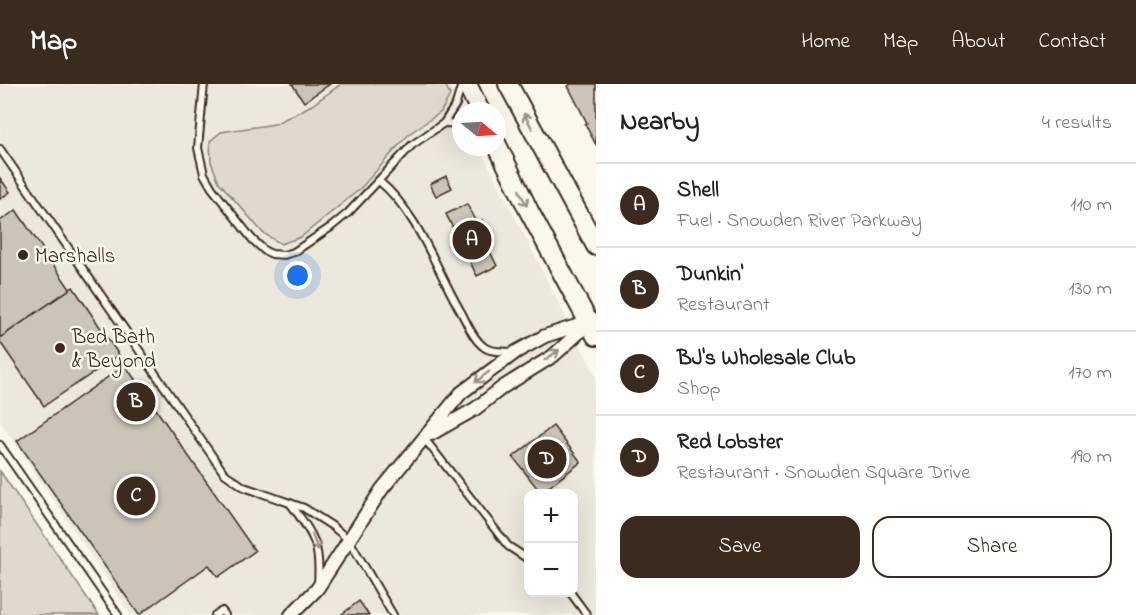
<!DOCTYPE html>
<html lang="en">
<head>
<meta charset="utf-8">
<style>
	body { margin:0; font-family:"Indie Flower",sans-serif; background:#f6f6f6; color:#222 }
	.controls { position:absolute; right:18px; bottom:18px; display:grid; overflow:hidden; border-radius:12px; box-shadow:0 6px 24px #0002 }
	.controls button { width:54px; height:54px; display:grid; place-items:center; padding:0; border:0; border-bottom:2px solid #e0e0e0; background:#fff; color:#222; font:30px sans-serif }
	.compass { position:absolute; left:452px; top:18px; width:54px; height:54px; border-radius:50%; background:#fff; box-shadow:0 6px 24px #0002; rotate:108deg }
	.you { position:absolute; left:298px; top:192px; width:21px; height:21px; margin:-15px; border:4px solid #fff; border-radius:50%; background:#1a73e8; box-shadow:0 0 0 9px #1a73e833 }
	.badge { display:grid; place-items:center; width:39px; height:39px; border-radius:50%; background:#3b2a1e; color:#fff; font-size:20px; font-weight:700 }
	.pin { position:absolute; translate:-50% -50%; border:3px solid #fff; box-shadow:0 2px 6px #0006 }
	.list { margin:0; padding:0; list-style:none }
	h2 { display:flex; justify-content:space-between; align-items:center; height:78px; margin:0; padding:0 24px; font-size:26px }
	h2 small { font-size:20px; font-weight:400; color:#767676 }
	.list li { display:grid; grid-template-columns:39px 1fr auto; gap:18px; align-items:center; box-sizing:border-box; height:84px; padding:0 24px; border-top:2px solid #e0e0e0 }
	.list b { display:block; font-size:22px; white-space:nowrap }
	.list p { margin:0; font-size:20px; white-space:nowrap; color:#767676 }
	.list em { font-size:20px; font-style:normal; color:#767676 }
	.actions { display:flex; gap:12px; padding:18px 24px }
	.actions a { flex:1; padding:14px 0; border:2px solid #3b2a1e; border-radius:18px; text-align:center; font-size:21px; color:#3b2a1e }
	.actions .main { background:#3b2a1e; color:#fff }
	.map { position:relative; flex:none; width:596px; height:531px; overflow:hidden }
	header { display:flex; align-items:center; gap:36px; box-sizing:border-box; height:84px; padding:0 30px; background:#3b2a1e; color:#fff }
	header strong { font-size:28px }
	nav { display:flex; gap:33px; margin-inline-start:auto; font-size:21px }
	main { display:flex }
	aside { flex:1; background:#fff }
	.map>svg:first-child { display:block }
	.built { fill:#ede8dd; fill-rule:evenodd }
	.green { fill:#dfd9ce; stroke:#8d8276; stroke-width:1.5 }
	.building { fill:#ccc4b9; stroke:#3b2a1e; stroke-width:1.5 }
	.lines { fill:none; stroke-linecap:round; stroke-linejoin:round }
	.service-casing { stroke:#3b2a1e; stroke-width:10 }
	.minor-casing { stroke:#3b2a1e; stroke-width:16 }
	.primary-casing { stroke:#3b2a1e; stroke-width:22 }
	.service { stroke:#fbf7ec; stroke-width:6 }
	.minor { stroke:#fbf7ec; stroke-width:12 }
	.primary { stroke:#fbf7ec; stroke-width:18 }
	.oneway { stroke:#9b9085 }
	.poi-dot { fill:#3b2a1e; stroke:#fbf7ec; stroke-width:2 }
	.labels { text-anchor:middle; stroke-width:5; stroke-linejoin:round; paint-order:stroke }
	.poi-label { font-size:21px; fill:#3b2a1e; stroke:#fbf7ec; text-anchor:start }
</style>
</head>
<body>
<header>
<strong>Map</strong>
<nav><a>Home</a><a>Map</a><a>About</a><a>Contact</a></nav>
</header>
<main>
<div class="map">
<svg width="596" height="531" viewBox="0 0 596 531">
	<rect width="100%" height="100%" fill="#fbf7ec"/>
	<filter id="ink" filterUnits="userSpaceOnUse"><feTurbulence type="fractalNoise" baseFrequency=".0167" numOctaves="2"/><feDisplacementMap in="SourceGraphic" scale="12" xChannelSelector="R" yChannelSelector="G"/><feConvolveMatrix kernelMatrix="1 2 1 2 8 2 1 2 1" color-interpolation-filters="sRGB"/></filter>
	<g filter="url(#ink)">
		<path class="built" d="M0,0H449L461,27V63H479L596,292V531H131L0,337ZM528,410H574V508H528Z"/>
		<g class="green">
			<path d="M341,0H445L450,11L441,28L409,50L360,105L301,153L281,160L263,149L219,98L211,78L210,57L221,48L275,40L312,21Z"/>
			<path d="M0,387L99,531H0Z"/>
		</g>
		<g class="building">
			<path d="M292,0H330L304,18Z"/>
			<path d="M571,0H596V61L585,40L587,39L568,2Z"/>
			<path d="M446,92L452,104L436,112L430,100Z"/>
			<path d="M0,94L10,108L0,115Z"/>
			<path d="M467,120L497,182L477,192L446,130Z"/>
			<path d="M16,126L70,205L0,254V137Z"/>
			<path d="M482,136L487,146L460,159L456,150Z"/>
			<path d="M73,203L119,271L44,322L0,258V254Z"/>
			<path d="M125,281L255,467L218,493L209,481L139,531L17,357Z"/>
			<path d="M553,342L581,378L541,409L513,373Z"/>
			<path d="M359,517L369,531H341Z"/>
		</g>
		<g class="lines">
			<g class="service-casing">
				<g id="service">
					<path d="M204,0L198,64L204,90L212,104L252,155L265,167L272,170L284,171L294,168L331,143L348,129L412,61L444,39L456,20L462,0"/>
					<path d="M444,39L461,40"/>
					<path d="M0,65L224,389L244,403L304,424L332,442L349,456L393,531"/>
					<path d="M379,97C418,129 436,185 461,228C467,239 473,255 484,263C492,269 505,267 515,268"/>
					<path d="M424,354L508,462L528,475"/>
					<path d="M0,361L118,531"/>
					<path d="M290,419C313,451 321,459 318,500"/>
					<path d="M570,508L587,531"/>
					<path d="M215,531L222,527L225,531"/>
				</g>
			</g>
			<g class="minor-casing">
				<g id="minor">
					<path d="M431,350L475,325L503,303L553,272L586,242"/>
					<path d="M291,531L317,505L382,405L461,309L516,268L545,252L595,236"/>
				</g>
			</g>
			<g class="primary-casing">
				<g id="primary">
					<path d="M467,0L480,27"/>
					<path d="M508,0L596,162"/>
					<path d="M497,61L529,127L596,252"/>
				</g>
			</g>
			<use href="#service" class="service"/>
			<use href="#minor" class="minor"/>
			<use href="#primary" class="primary"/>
		</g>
		<defs><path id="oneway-shaft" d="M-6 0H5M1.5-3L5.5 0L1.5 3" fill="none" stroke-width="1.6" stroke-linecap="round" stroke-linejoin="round" transform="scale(1.5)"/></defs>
		<g class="oneway">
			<use href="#oneway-shaft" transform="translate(528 37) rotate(-119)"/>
			<use href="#oneway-shaft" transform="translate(523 114) rotate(64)"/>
			<use href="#oneway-shaft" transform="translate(552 271) rotate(-35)"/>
			<use href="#oneway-shaft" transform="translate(482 293) rotate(142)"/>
			<use href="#oneway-shaft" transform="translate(315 458) rotate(69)"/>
		</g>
	</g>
	<g class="poi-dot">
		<circle cx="23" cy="171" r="6"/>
		<circle cx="60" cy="264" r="6"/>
	</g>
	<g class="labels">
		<g class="poi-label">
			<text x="35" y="178">Marshalls</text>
			<text x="72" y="259">Bed Bath<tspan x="72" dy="24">&amp; Beyond</tspan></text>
		</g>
	</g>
</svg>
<div class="controls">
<button>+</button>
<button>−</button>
</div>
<svg class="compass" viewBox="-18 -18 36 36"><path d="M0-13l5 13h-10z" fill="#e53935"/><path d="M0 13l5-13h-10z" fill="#767676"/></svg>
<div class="you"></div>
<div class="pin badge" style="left:472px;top:156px">A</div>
<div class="pin badge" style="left:136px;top:318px">B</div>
<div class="pin badge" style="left:136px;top:412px">C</div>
<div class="pin badge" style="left:547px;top:375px">D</div>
</div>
<aside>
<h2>Nearby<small>4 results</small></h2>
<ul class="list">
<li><span class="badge">A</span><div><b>Shell</b><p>Fuel · Snowden River Parkway</p></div><em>110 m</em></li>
<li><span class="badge">B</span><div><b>Dunkin'</b><p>Restaurant</p></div><em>130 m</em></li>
<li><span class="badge">C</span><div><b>BJ's Wholesale Club</b><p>Shop</p></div><em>170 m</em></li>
<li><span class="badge">D</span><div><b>Red Lobster</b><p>Restaurant · Snowden Square Drive</p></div><em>190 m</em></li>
</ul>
<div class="actions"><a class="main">Save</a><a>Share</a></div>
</aside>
</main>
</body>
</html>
